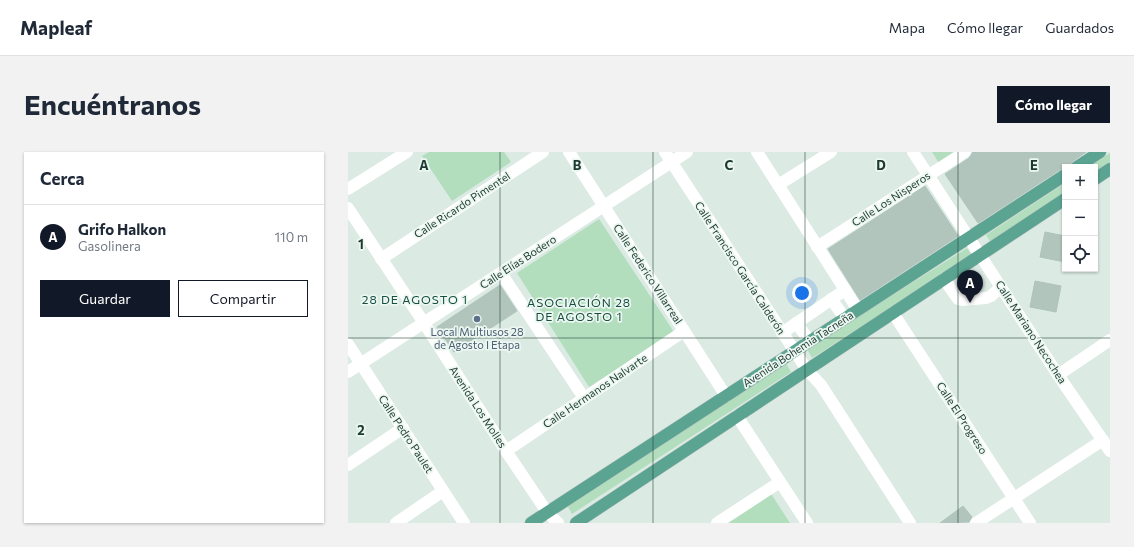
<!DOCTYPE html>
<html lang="es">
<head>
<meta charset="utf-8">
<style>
	body { margin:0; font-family:Commissioner,sans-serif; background:#f2f2f3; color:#1f2937 }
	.controls { position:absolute; right:12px; top:12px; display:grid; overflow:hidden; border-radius:0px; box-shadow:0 1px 3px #0004 }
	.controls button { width:36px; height:36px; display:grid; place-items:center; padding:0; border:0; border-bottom:1px solid #e0e1e3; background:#fff; color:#1f2937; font:20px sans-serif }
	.you { position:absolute; left:454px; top:141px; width:14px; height:14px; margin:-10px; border:3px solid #fff; border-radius:50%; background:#1a73e8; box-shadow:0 0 0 6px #1a73e833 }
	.badge { display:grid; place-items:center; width:26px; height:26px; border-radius:50%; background:#111827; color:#fff; font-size:13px; font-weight:700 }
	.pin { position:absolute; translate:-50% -33px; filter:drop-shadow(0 1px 2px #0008) }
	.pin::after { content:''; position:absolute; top:21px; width:14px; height:12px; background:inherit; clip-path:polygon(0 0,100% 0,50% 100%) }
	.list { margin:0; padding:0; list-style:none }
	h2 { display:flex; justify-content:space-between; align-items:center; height:52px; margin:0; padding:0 16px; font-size:17px }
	h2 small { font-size:13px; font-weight:400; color:#747a83 }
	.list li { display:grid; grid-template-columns:26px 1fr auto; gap:12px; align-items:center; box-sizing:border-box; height:64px; padding:0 16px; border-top:1px solid #e0e1e3 }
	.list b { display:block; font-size:15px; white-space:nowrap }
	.list p { margin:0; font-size:13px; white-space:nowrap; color:#747a83 }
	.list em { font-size:13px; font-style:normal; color:#747a83 }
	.actions { display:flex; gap:8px; padding:12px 16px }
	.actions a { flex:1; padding:9px 0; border:1px solid #111827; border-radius:0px; text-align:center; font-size:14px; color:#111827 }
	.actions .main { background:#111827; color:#fff }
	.icon { flex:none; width:22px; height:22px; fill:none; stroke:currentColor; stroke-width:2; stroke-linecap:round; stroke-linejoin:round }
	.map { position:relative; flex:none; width:762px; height:371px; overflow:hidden; border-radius:0px }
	header { display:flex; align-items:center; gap:24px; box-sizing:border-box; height:56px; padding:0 20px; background:#fff; border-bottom:1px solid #e0e1e3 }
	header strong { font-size:19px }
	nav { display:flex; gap:22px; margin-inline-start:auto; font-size:14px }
	.intro { display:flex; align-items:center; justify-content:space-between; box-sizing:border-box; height:96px; padding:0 24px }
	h1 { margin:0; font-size:28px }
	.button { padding:10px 18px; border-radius:0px; background:#111827; color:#fff; font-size:14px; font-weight:700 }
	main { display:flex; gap:24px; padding:0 24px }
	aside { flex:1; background:#fff; border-radius:0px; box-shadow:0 1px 3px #0004 }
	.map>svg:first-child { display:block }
	.green { fill:#b2debe }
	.building { fill:#b1c5bd; stroke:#aec4bb }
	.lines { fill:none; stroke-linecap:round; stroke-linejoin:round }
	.major-casing { stroke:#bbc4c2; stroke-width:13 }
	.minor { stroke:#fff; stroke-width:12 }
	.major { stroke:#5ca492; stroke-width:12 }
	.grid { fill:none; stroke:#1d3a32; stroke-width:1; stroke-opacity:0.55 }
	.service-dot { fill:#5c6f8a; stroke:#ecf7f1; stroke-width:1.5 }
	.labels { text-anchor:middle; stroke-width:3.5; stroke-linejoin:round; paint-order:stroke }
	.street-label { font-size:11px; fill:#1d3a32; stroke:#ecf7f1 }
	.service-label { font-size:11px; fill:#4e5e75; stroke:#ecf7f1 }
	.neighbourhood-label { font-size:12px; letter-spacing:1px; fill:#174e41; stroke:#ecf7f1 }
	.grid-label { font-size:13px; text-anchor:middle; font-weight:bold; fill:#1d3a32; stroke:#ecf7f1; stroke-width:3.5; stroke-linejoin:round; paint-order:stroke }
</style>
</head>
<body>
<header>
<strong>Mapleaf</strong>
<nav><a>Mapa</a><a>Cómo llegar</a><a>Guardados</a></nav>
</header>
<div class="intro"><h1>Encuéntranos</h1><a class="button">Cómo llegar</a></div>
<main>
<aside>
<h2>Cerca<small></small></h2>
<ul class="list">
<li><span class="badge">A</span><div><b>Grifo Halkon</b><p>Gasolinera</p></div><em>110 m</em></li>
</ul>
<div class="actions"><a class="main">Guardar</a><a>Compartir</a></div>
</aside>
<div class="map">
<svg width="762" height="371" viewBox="0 0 762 371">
	<rect width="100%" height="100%" fill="#dceae4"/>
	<g class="green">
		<path d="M81,0H156L163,10L104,49L74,4Z"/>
		<path d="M584,0H607L591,11Z"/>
		<path d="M762,1V13L747,23V15H741Z"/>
		<path d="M717,31V43L644,92L638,83Z"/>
		<path d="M251,67L326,180L241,235L169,121Z"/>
		<path d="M619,96L624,104L464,206L459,197Z"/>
		<path d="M438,211L443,220L224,362L219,353Z"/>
		<path d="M422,340L442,371H375Z"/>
	</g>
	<g class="building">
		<path d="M625,0H738L725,9L722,15L713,17L630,71L597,22L621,6Z"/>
		<path d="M577,34L610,84L512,148L480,97Z"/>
		<path d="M697,80L717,84V110L692,105Z"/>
		<path d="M687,129L713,134L708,160L682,155Z"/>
		<path d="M152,133L169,159L106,200L89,175Z"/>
		<path d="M615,354L624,365L621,370L592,371Z"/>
	</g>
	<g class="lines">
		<g class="major-casing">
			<g id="major">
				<path d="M729,15L752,0"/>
				<path d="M747,27L762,17"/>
				<path d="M183,371L717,23"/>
				<path d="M228,371L717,47"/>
			</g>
		</g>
		<g class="minor">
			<path d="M221,0L378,244"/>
			<path d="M317,0L459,218L473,233L562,371"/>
			<path d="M409,0L510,158"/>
			<path d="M565,0L710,223L762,299"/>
			<path d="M430,33L483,0"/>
			<path d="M0,37L59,0"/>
			<path d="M0,56L76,171L158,299L199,360L210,371"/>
			<path d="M469,95L617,0"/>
			<path d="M33,107L195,0"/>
			<path d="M153,121L236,246"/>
			<path d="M596,127L610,147L614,148L638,146L643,144L653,135"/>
			<path d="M483,147L497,166"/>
			<path d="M545,161L682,371"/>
			<path d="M448,171L462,189"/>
			<path d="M434,181L497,138"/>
			<path d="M0,192L116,371"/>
			<path d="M0,220L339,0"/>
			<path d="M710,223L762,188"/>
			<path d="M389,264L459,371"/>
			<path d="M158,299L336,179"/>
			<path d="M0,313L55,276"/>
			<path d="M48,371L95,339"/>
			<path d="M369,371L432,330"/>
			<path d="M628,371L755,288"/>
		</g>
		<use href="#major" class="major"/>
	</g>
	<path class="grid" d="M152,0V371M305,0V371M457,0V371M610,0V371M0,186H762"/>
	<circle class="service-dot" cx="129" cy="167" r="4"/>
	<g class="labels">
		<g class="street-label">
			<text transform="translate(543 47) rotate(-33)" y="4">Calle Los Nisperos</text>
			<text transform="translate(114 53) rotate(-33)" y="4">Calle Ricardo Pimentel</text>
			<text transform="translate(170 110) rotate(-33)" y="4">Calle Elías Bodero</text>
			<text transform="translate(392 116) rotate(57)" y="4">Calle Francisco García Calderón</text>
			<text transform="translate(300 122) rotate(57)" y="4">Calle Federico Villarreal</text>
			<text transform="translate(683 180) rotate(57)" y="4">Calle Mariano Necochea</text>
			<text transform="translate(450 197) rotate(-33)" y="4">Avenida Bohemia Tacneña</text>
			<text transform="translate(247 239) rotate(-34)" y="4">Calle Hermanos Nalvarte</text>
			<text transform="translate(130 255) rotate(57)" y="4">Avenida Los Molles</text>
			<text transform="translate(614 266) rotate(57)" y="4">Calle El Progreso</text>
			<text transform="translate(58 282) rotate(57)" y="4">Calle Pedro Paulet</text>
		</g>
		<g class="service-label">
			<text x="129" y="184">Local Multiusos 28<tspan x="129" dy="13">de Agosto I Etapa</tspan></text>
		</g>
		<g class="neighbourhood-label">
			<text x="67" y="152">28 DE AGOSTO 1</text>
			<text x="231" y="155">ASOCIACIÓN 28<tspan x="231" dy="14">DE AGOSTO 1</tspan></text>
		</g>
	</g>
	<g class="grid-label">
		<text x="76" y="18">A</text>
		<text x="229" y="18">B</text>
		<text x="381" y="18">C</text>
		<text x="533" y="18">D</text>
		<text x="686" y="18">E</text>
		<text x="13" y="97">1</text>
		<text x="13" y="283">2</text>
	</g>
</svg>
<div class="controls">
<button>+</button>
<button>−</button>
<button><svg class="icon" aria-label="locate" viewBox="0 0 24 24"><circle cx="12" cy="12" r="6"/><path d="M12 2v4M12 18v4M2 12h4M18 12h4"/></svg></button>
</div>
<div class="you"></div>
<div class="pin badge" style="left:622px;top:151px">A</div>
</div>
</main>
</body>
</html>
